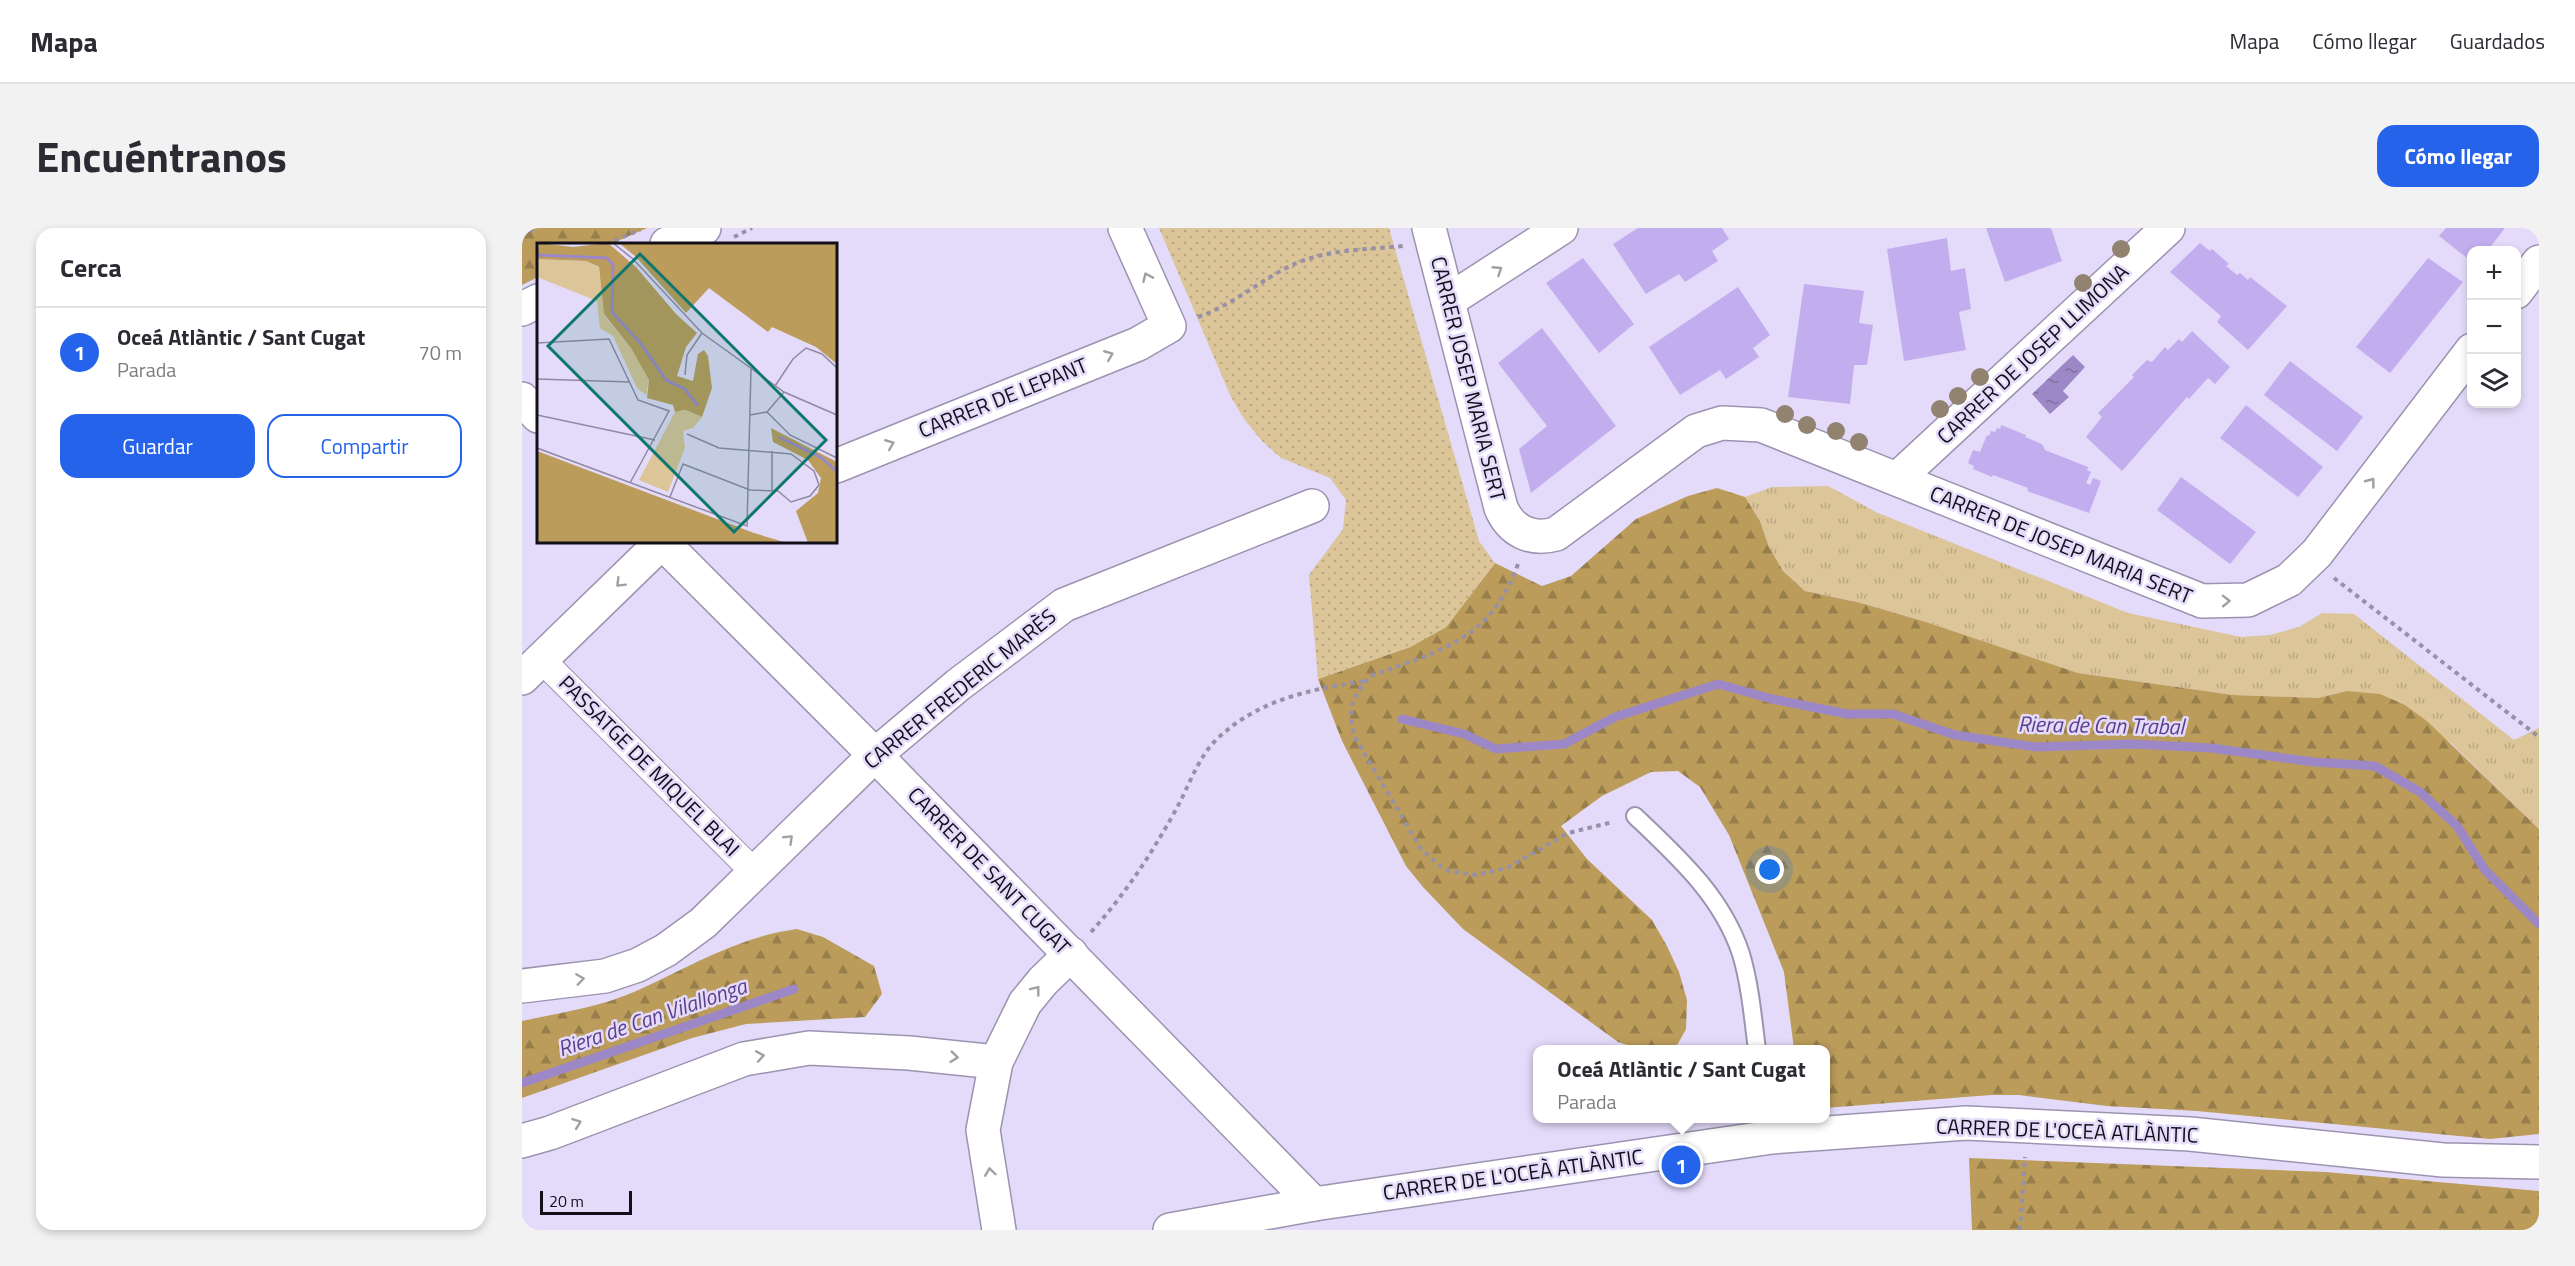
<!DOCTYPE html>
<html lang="es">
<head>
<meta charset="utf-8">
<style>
	body { margin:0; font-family:"Titillium Web",sans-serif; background:#f2f2f3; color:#2b2b33 }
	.controls { position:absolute; right:18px; top:18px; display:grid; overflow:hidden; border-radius:12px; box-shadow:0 3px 9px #0003 }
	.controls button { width:54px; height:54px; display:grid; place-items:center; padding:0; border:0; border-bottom:2px solid #e1e1e2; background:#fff; color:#2b2b33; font:30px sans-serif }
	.scale { position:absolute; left:18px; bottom:15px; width:92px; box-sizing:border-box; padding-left:6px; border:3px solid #120f19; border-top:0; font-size:16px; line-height:21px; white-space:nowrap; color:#120f19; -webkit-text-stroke:4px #e4dbfa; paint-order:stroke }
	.you { position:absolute; left:1248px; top:642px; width:21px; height:21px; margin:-15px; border:4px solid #fff; border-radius:50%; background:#1a73e8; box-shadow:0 0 0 9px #1a73e833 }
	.badge { display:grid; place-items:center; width:39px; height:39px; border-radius:50%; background:#2563eb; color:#fff; font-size:20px; font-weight:700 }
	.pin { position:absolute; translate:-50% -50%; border:3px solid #fff; box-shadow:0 2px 6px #0006 }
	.popup { position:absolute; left:1011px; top:817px; width:297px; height:78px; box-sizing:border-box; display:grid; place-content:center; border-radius:12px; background:#fff; filter:drop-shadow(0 2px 4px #0005); font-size:20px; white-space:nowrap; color:#7c7c81 }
	.popup b { font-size:22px; color:#2b2b33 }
	.popup::after { content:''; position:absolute; left:50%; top:100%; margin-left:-12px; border:12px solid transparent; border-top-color:#fff }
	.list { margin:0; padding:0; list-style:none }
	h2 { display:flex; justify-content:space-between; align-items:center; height:78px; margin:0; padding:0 24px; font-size:26px }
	h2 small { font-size:20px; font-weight:400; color:#7c7c81 }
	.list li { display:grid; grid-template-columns:39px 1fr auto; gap:18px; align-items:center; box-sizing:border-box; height:90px; padding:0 24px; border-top:2px solid #e1e1e2 }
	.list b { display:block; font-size:22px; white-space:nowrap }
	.list p { margin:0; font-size:20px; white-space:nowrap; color:#7c7c81 }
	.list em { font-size:20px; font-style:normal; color:#7c7c81 }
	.actions { display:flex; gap:12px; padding:18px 24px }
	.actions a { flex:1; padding:14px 0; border:2px solid #2563eb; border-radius:18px; text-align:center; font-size:21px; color:#2563eb }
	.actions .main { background:#2563eb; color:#fff }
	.icon { flex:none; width:33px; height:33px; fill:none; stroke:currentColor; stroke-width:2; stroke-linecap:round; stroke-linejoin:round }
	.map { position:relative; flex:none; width:2017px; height:1002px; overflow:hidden; border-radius:18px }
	header { display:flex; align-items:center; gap:36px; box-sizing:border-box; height:84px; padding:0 30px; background:#fff; border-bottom:2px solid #e1e1e2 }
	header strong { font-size:28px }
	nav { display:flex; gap:33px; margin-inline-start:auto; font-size:21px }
	.intro { display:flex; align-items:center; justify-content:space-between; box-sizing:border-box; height:144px; padding:0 36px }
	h1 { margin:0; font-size:42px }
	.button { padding:15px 27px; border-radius:18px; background:#2563eb; color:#fff; font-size:21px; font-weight:700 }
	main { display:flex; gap:36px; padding:0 36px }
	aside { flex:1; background:#fff; border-radius:18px; box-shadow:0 3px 9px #0003 }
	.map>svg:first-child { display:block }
	.grass { fill:url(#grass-tufts) }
	.forest { fill:url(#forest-firs) }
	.park { fill:url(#park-dots) }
	.water { fill:url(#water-ripples) }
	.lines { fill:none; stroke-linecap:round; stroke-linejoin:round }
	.stream { stroke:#9d88c7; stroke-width:9 }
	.building { fill:#c2adee }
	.service-casing { stroke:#9c93b0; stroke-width:20 }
	.pedestrian-casing { stroke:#9c93b0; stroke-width:28 }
	.minor-casing { stroke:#9c93b0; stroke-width:36 }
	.path { stroke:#9790a7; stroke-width:4; stroke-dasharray:4.5 4.5; stroke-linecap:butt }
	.service { stroke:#fff; stroke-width:16 }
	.pedestrian { stroke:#fff; stroke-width:26 }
	.minor { stroke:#fff; stroke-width:33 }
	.tree { fill:#928270 }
	.oneway { stroke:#a09fa3 }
	.labels { text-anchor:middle; stroke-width:5; stroke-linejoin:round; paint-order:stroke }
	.street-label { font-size:21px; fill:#120f19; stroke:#e4dbfa }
	.water-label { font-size:22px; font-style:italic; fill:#5c3f8b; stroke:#e4dbfa }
	.inset-river { fill:none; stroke:#9d88c7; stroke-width:3 }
	.inset-road { fill:none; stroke:#9089a0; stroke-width:1.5 }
	.view { fill:#0f766e; fill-opacity:0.15; stroke:#0f766e; stroke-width:3 }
	.inset-edge { fill:none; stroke:#120f19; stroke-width:3 }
</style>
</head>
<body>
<header>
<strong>Mapa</strong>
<nav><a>Mapa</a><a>Cómo llegar</a><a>Guardados</a></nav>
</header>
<div class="intro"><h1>Encuéntranos</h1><a class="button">Cómo llegar</a></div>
<main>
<aside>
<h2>Cerca<small></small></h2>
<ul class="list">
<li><span class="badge">1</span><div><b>Oceá Atlàntic / Sant Cugat</b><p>Parada</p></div><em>70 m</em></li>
</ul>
<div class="actions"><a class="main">Guardar</a><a>Compartir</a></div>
</aside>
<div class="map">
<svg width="2017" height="1002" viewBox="0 0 2017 1002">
	<defs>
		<pattern id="grass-tufts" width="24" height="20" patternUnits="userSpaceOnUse" patternTransform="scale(1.5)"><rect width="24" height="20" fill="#dbc599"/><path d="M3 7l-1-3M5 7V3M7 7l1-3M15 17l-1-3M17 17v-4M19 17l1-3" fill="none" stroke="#bba883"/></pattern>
		<pattern id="forest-firs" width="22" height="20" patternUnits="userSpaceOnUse" patternTransform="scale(1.5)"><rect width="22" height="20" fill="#bc9c5a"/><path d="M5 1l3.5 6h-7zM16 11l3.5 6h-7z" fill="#977e4a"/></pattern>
		<pattern id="park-dots" width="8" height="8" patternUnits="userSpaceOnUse" patternTransform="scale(1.5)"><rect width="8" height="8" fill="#dbc599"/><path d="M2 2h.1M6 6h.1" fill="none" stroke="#bba883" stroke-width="1.8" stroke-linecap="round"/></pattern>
		<pattern id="water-ripples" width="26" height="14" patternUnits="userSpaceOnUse" patternTransform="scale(1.5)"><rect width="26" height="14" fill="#9d88c7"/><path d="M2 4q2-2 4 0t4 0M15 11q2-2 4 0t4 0" fill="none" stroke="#7f6ea1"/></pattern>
	</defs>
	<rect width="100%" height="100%" fill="#e4dbfa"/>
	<path class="grass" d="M1306,258L1356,285L1606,385L1719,409L1748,407L1777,399L1800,385L1832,386L1992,512L2017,500V601L1928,514L1825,463L1796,470L1711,467L1556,445L1404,394L1339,375L1283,363L1261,343L1247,319L1238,293L1223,269L1250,259Z"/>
	<g class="forest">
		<path d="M0,0H125L89,16H16V49L0,57Z"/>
		<path d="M1195,260L1223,269L1238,293L1247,319L1261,343L1283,363L1339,375L1404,394L1556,445L1711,467L1796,470L1825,463L1858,466L1883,477L1906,494L2017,601V906L1968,911L1675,883L1585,878L1497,867H1469L1303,880V822L1272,821L1262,744L1207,607L1178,559L1156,543L1129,544L1080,568L1039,598L1065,631L1130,692L1145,718L1157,744L1165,772L1164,801L1153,821H1118L1096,814L941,701L901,659L884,638L820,513L796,451L888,419L924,399L973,335L1020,358L1049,348L1114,291L1166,268Z"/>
		<path d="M275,701L301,709L352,738L360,766L343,789L224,796L170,810L0,870V793C37,785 77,779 112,764C166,740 215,709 275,701Z"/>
		<path d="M1447,930L1804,944L2017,963V1002H1450Z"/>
	</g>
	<path class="park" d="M637,0H867L957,313L973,335L924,399L888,419L796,451L787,347L821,301L824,272L808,250L759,230L740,213L722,191L708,167Z"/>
	<path class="water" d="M1551,127L1563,139L1541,163L1547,169L1528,186L1510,166Z"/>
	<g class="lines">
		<g class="stream">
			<path d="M880,491L942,506L974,521L1042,516L1093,489L1196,456L1250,471L1325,486H1371L1433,507L1514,519L1609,516L1689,520L1792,534L1853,538L1898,564L1935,598L1963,642L2017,696"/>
			<path d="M0,855L272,761"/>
		</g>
	</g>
	<g class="building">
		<path d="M1116,0H1200L1207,11L1190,23L1196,33L1163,54L1157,46L1124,66L1091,16Z"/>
		<path d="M1464,0H1529L1540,33L1483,54Z"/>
		<path d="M1924,0H1983L1966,22H1950V34L1917,8Z"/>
		<path d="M1425,10L1429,43L1443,40L1449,81L1437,84L1444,122L1382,133L1365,21Z"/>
		<path d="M1678,15L1688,23L1690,21L1707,36L1704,38L1715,47L1718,45L1726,52L1728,49L1765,78L1726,122L1695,94L1699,88L1648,44Z"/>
		<path d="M1061,30L1112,96L1077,125L1024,55Z"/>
		<path d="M1906,30L1941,54L1868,145L1834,119Z"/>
		<path d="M1282,56L1342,63L1337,95L1351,97L1345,137H1332L1328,176L1266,169Z"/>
		<path d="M1216,59L1248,107L1231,120L1237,129L1204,151L1198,142L1158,167L1127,119Z"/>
		<path d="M1020,100L1094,198L1009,265L997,221L1025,198L976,135Z"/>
		<path d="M1670,103L1708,139L1693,156L1686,150L1667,171L1665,169L1600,243L1564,209L1580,189L1576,185L1612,149L1610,147L1625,132L1630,134L1643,119L1646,122L1657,111L1660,114Z"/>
		<path d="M1768,133L1841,189L1815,223L1742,167Z"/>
		<path d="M1724,177L1801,239L1776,269L1698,210Z"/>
		<path d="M1479,197L1504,207L1503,209L1520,216L1523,222L1566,239L1565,242L1569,244L1564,255L1568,257L1571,250L1579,253L1567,285L1505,263L1506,260L1471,247L1470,249L1451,241L1452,238L1446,235L1451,222L1458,224L1465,207L1467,208L1469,203L1473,204L1475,200L1478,201Z"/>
		<path d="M1659,249L1734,304L1708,336L1635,282Z"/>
	</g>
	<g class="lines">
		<g class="service-casing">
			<path id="service" d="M1113,588C1155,628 1200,668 1219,726C1228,756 1231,790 1235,822"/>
		</g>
		<g class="pedestrian-casing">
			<path id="pedestrian" d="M20,432L233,645"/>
		</g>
		<g class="minor-casing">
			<g id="minor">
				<path d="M907,0L979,280C989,303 1009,313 1034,306L1174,203L1200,195L1239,197L1680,373L1726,372L1767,352L1795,325L1950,122"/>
				<path d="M145,16L182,0"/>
				<path d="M1994,64L2017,34"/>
				<path d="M926,73L1039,0"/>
				<path d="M0,81L16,73"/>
				<path d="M0,171L16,188"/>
				<path d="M314,238L616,116L647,98L603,0"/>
				<path d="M1375,251L1646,0"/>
				<path d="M140,314L353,527L792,976"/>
				<path d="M0,450L140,314"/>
				<path d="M0,758L83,748L116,737L144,722L181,695L353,527L436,457L542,377L790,278"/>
				<path d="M0,913L28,905L222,831L287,820L387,825L474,834"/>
				<path d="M477,1002L461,902L474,834L503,775L521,753L549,726"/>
				<path d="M648,1002L792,976L1250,909L1444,895L1668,906L1921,932L2017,934"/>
			</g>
		</g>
		<g class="path">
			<path d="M0,8L13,0"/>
			<path d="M212,9L230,0"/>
			<path d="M84,16L118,2"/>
			<path d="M676,89C710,77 735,55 766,39C802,21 841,22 881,18"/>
			<path d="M996,336C970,411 918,423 851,447C829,465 824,485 834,511L899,621L917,637L927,643L953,647L985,640L1046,605L1091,594"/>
			<path d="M1812,350L2017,509"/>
			<path d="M569,704C603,666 627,630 652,585C666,561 674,533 693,513C734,472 789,461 843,453"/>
			<path d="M1498,1002L1503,929"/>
		</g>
		<use href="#service" class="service"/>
		<use href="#pedestrian" class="pedestrian"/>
		<use href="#minor" class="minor"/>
	</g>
	<g class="tree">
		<circle cx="1599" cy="21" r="9"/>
		<circle cx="1561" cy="55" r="9"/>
		<circle cx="1458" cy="149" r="9"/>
		<circle cx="1436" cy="168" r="9"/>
		<circle cx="1418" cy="181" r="9"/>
		<circle cx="1263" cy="186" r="9"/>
		<circle cx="1285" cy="197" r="9"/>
		<circle cx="1314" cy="203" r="9"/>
		<circle cx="1337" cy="214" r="9"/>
	</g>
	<defs><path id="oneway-chevron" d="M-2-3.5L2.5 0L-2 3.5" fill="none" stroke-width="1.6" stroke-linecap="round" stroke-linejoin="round" transform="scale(1.5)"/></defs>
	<g class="oneway">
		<use href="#oneway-chevron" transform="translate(976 42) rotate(-33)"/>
		<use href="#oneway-chevron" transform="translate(625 49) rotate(-114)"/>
		<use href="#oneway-chevron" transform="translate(587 127) rotate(-22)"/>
		<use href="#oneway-chevron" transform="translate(368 216) rotate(-22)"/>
		<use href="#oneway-chevron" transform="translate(1849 254) rotate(-53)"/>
		<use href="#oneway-chevron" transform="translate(98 355) rotate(135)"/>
		<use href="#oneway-chevron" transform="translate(1704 373) rotate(-1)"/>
		<use href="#oneway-chevron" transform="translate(267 611) rotate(-44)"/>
		<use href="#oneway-chevron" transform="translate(58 751) rotate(-8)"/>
		<use href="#oneway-chevron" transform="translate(514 762) rotate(-52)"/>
		<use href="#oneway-chevron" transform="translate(238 828) rotate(-10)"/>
		<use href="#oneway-chevron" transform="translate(432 829) rotate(6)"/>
		<use href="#oneway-chevron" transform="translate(55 895) rotate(-21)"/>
		<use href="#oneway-chevron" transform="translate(468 944) rotate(-98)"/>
	</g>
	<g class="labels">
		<g class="street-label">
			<text transform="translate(1511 126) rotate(-43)" y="7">CARRER DE JOSEP LLIMONA</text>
			<text transform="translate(946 151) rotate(76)" y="7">CARRER JOSEP MARIA SERT</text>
			<text transform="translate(481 170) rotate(-22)" y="7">CARRER DE LEPANT</text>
			<text transform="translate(1539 317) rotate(22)" y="7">CARRER DE JOSEP MARIA SERT</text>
			<text transform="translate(438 461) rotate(-39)" y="7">CARRER FREDERIC MARÈS</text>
			<text transform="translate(127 538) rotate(45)" y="7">PASSATGE DE MIQUEL BLAI</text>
			<text transform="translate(467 643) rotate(46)" y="7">CARRER DE SANT CUGAT</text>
			<text transform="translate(1545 903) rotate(2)" y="7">CARRER DE L'OCEÀ ATLÀNTIC</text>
			<text transform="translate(991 947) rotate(-8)" y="7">CARRER DE L'OCEÀ ATLÀNTIC</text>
		</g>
		<g class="water-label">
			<text transform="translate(1579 497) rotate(1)" y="8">Riera de Can Trabal</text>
			<text transform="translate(130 789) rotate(-19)" y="8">Riera de Can Vilallonga</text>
		</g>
	</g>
	<g transform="translate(15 15)">
		<rect width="300" height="300" fill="#e4dbfa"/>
		<path d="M0,16L49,18L62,25L67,72L94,105L112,137L109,152L100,145L76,93L63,85L60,58L0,34Z" fill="#dbc599"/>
		<path d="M2,0L36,4L71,0L99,24L139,71L160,90L149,104L140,133L156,138L161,111L167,107L171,113L175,145L165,174L148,167L138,169L136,162L110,155L112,137L94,105L67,71L62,24L49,18L0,16ZM82,0H300V121L279,104L235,84L231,89L172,45L149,70L98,13ZM234,185L300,219V300H271L259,268L281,250L284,235L271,217L236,199ZM0,208L217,290L250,300H0Z" fill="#bc9c5a"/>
		<path d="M148,167L165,174L156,185L146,188L148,205L131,249L102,237L138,169Z" fill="#dbc599"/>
		<path class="inset-river" d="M0,12L70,15L76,22L75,69L105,102L129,137L148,146L161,163M242,194L285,215L300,229"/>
		<path class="inset-road" d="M76,0L96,16L165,90L247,149L300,172M0,100L72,96L101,157L132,168L93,240M148,132L150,112L165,90M0,136L93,139M238,143L256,116L269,105L285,111L300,125M230,169L253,192L300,215M0,172L118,197M213,172L230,169L247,149M0,205L210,283L214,126M235,208V248M133,254L146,221L213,247L241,248L254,259L273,253L282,242L277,228L254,211L182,205L150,191"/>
		<path class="view" d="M103,11L289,197L197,289L11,103Z"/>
		<rect width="300" height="300" class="inset-edge"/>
	</g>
</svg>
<div class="controls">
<button>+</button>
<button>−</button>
<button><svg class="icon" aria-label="layers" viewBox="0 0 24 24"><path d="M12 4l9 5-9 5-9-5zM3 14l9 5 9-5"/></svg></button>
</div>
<div class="scale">20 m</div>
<div class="you"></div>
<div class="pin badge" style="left:1159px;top:937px">1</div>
<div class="popup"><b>Oceá Atlàntic / Sant Cugat</b>Parada</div>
</div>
</main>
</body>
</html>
